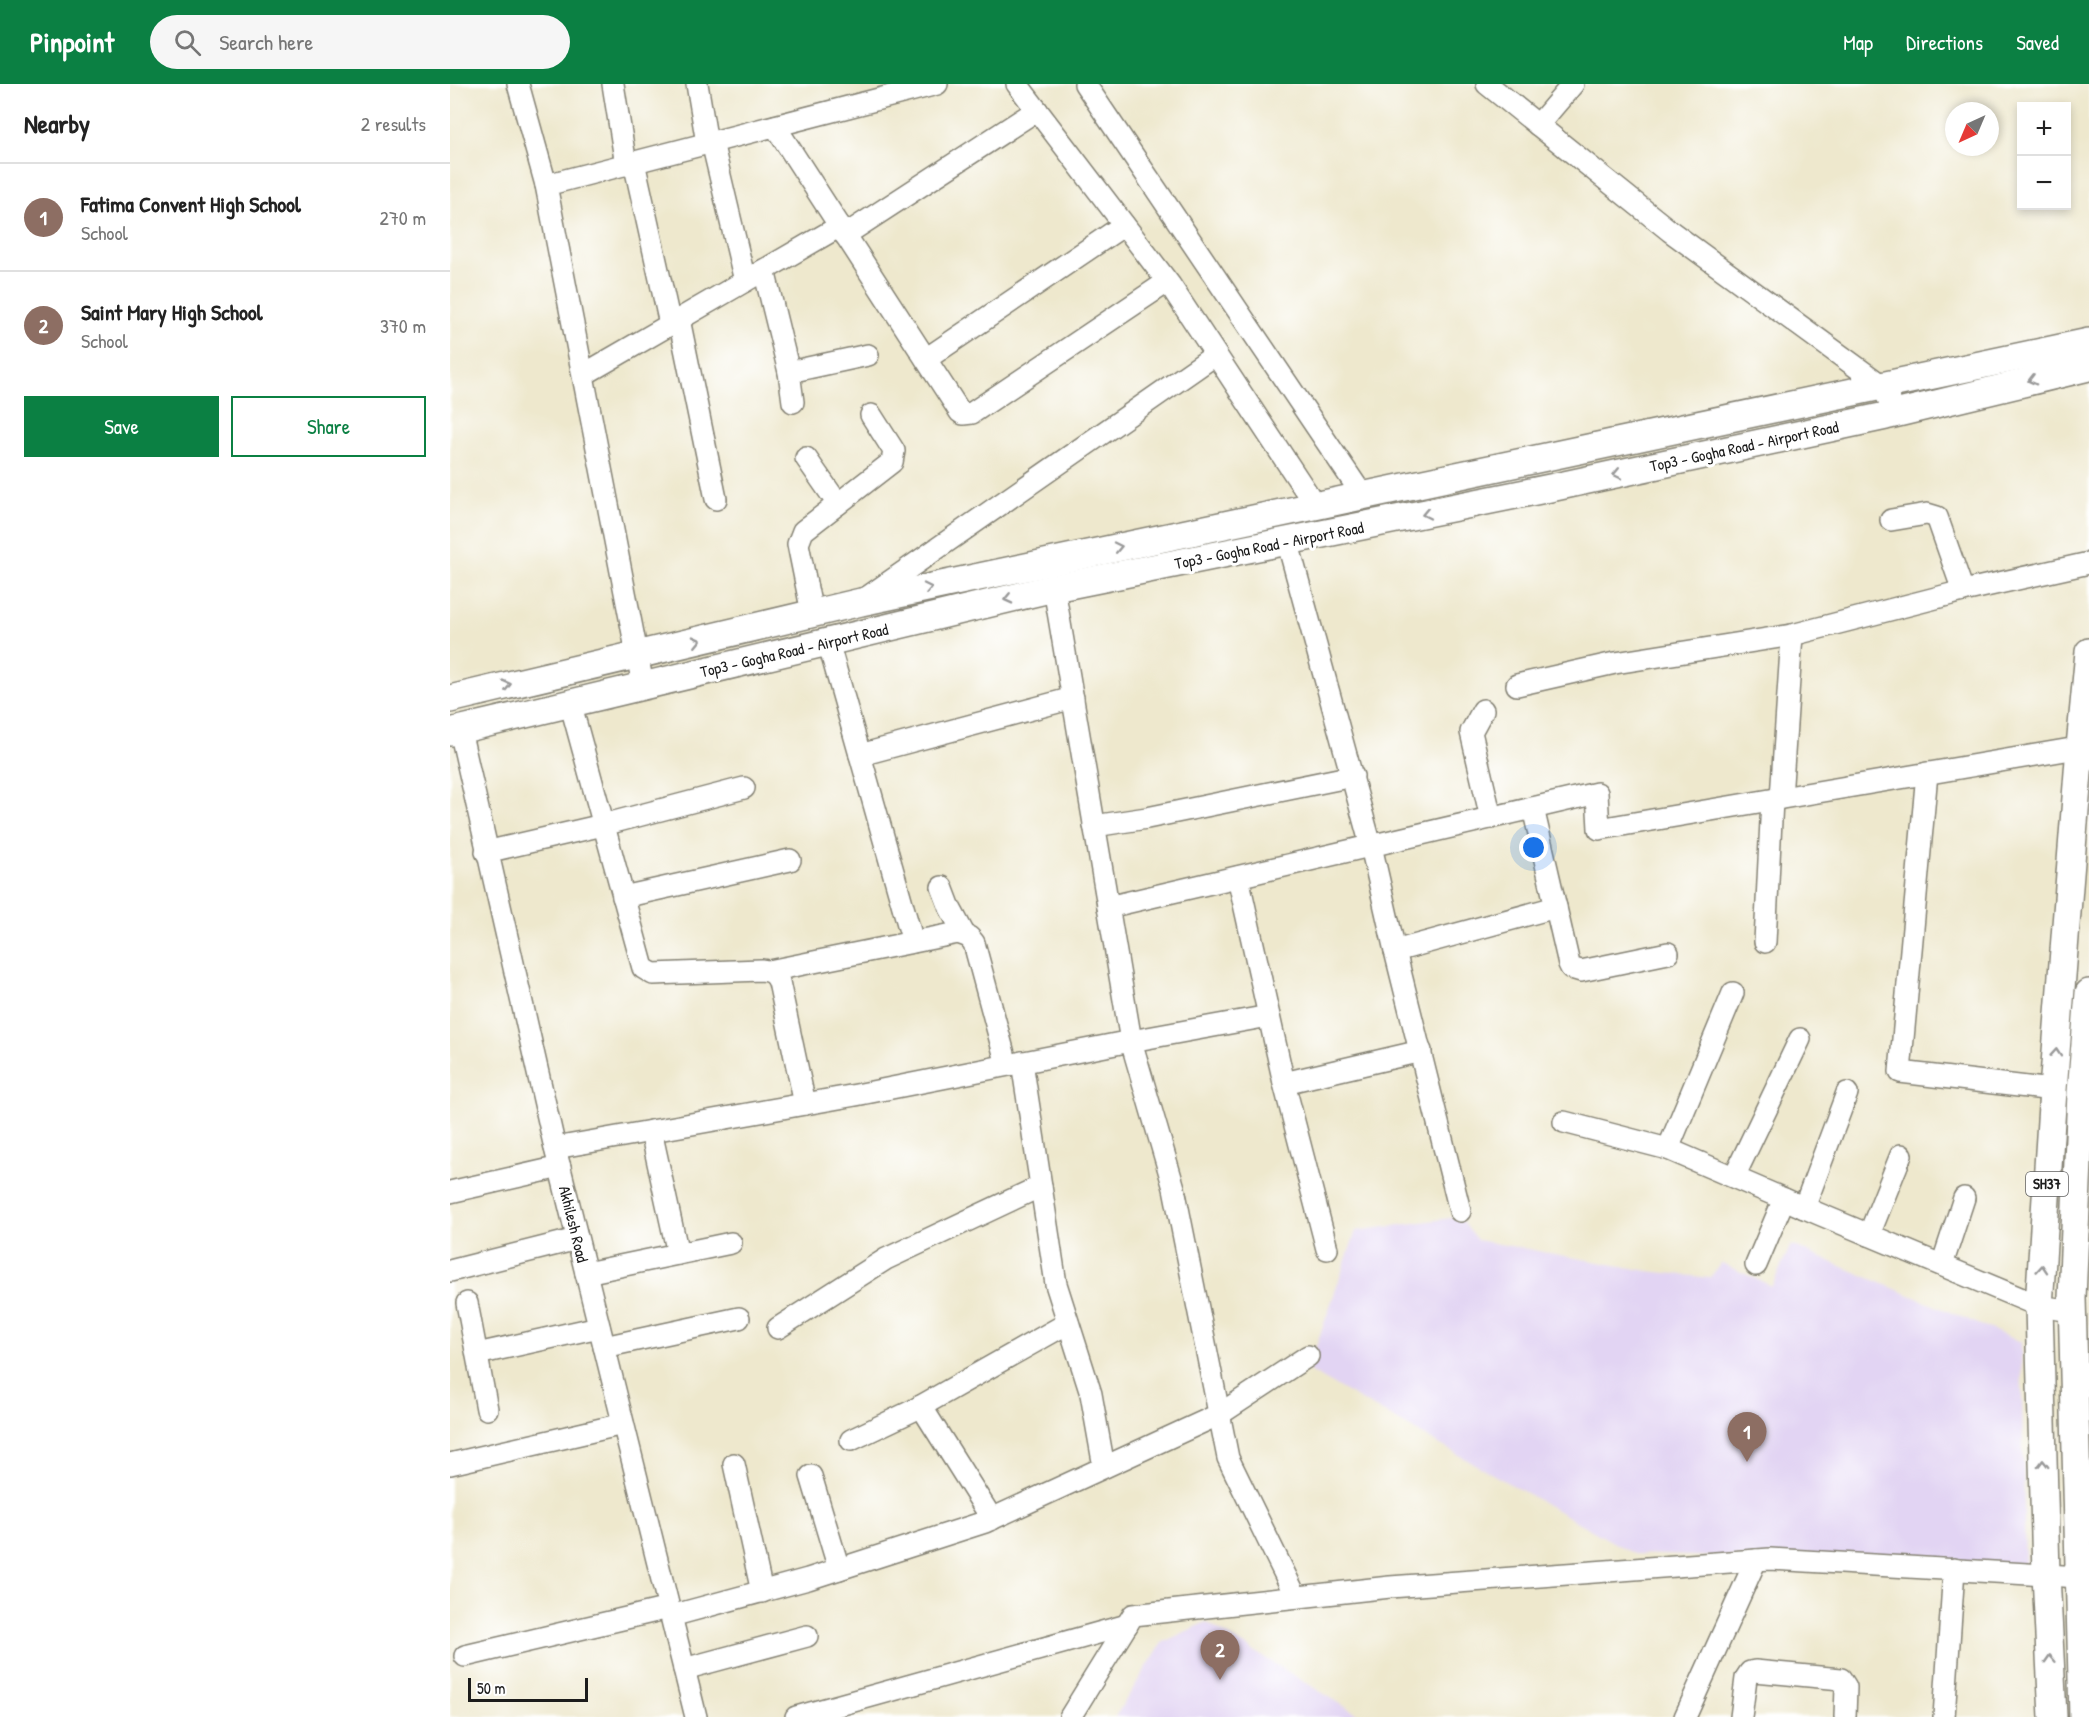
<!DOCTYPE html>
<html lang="en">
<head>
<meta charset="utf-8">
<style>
	body { margin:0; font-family:"Patrick Hand",sans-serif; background:#f6f6f6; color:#222 }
	.controls { position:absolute; right:18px; top:18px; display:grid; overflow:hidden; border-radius:0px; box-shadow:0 3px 9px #0003 }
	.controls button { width:54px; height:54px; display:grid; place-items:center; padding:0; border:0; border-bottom:2px solid #e0e0e0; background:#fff; color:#222; font:30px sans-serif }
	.compass { position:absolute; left:1495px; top:18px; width:54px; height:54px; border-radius:50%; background:#fff; box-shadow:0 3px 9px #0003; rotate:224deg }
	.scale { position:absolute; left:18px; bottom:15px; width:120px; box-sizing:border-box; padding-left:6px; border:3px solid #1c1c1c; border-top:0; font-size:16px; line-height:21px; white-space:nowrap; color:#1c1c1c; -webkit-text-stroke:4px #fff; paint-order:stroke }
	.you { position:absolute; left:1084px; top:764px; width:21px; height:21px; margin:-15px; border:4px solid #fff; border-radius:50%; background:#1a73e8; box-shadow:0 0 0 9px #1a73e833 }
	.badge { display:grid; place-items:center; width:39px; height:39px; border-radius:50%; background:#0b8043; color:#fff; font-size:20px; font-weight:700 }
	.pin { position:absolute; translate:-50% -50px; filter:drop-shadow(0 2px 3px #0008) }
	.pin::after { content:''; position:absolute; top:32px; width:21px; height:18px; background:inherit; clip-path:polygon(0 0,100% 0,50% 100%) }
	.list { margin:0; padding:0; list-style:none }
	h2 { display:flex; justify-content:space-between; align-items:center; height:78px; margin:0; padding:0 24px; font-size:26px }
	h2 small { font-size:20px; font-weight:400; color:#767676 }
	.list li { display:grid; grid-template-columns:39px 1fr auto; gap:18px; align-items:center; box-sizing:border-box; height:108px; padding:0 24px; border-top:2px solid #e0e0e0 }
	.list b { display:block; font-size:22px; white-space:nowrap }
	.list p { margin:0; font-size:20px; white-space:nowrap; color:#767676 }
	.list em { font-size:20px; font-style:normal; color:#767676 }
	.actions { display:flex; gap:12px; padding:18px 24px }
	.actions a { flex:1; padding:14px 0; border:2px solid #0b8043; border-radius:0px; text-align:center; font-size:21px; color:#0b8043 }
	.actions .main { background:#0b8043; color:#fff }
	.icon { flex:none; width:33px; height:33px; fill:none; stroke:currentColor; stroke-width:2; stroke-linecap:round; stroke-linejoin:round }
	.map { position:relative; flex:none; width:1639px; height:1633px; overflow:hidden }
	header { display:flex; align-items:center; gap:36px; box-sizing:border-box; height:84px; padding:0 30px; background:#0b8043; color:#fff }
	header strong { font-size:28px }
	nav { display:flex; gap:33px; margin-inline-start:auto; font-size:21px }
	.search { width:420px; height:54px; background:#f6f6f6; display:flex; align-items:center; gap:15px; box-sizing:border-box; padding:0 21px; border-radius:33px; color:#767676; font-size:22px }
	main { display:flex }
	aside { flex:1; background:#fff }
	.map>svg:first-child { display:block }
	.built { fill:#e2d4f3 }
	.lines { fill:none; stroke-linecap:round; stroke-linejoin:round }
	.minor-casing { stroke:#858274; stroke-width:24 }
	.major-casing { stroke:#858274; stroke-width:30 }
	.minor { stroke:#fff; stroke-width:21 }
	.major { stroke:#fff; stroke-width:27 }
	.oneway { stroke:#999 }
	.labels { text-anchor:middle; stroke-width:6; stroke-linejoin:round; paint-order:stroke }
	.shield { fill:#fff; stroke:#606060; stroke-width:1.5 }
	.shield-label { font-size:15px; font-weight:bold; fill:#1c1c1c }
	.street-label { font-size:16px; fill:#1c1c1c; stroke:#fff }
</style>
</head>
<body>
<header>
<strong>Pinpoint</strong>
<div class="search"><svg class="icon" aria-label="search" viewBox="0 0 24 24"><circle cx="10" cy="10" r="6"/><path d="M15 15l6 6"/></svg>Search here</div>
<nav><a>Map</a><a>Directions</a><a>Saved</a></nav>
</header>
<main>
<aside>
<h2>Nearby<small>2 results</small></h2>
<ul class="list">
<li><span class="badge" style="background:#8d6e63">1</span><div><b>Fatima Convent High School</b><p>School</p></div><em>270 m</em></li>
<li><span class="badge" style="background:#8d6e63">2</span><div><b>Saint Mary High School</b><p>School</p></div><em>370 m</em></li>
</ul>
<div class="actions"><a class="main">Save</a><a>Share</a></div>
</aside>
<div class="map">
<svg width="1639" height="1633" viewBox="0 0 1639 1633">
	<rect width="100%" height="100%" fill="#fff"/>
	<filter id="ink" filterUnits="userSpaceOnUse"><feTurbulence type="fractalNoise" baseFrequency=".0167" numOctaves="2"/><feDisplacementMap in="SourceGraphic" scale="12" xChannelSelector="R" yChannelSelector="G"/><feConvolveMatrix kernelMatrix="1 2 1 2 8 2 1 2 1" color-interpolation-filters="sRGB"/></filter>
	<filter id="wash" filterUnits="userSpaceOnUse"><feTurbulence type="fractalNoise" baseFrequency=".008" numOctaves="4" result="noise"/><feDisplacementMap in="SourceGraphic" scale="24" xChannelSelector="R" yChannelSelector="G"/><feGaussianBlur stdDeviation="1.35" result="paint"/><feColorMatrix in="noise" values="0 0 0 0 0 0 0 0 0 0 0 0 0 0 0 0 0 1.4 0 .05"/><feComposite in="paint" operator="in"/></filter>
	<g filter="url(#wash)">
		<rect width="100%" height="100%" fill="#eee8cd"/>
		<g class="built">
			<path d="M1009,1133L1027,1156L1198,1187L1260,1194L1271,1179L1322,1202L1341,1161L1571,1258L1575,1483L1184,1470L858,1286L906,1147Z"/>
			<path d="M756,1538L912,1633H665L712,1559Z"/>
		</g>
	</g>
	<g filter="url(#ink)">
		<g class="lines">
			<g class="minor-casing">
				<g id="minor">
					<path d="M68,0L96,101"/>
					<path d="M163,0L176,81"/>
					<path d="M247,0L257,59"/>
					<path d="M567,0L720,201L865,421"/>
					<path d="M635,0L913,412"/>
					<path d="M1037,0L1220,147L1431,301L1446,329"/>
					<path d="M1088,41L1123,0"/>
					<path d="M325,42L510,328L513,330L522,329L717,198"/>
					<path d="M262,58L295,197"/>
					<path d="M184,78L220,240"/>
					<path d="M395,151L587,26"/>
					<path d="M314,186L339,288L343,318"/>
					<path d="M229,235L266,415"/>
					<path d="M476,275L674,141"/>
					<path d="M339,288L418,271"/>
					<path d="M133,291L390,142"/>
					<path d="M356,374L388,420"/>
					<path d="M1441,436L1477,430L1487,433L1513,507"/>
					<path d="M837,456L921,762L945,867L1010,1127"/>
					<path d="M416,514L765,271"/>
					<path d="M362,529L348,460L353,447L442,378L444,367L421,331"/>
					<path d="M378,558L463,858"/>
					<path d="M193,601L96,101L487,0"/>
					<path d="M1067,601L1165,579L1342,551L1513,507L1639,479"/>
					<path d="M120,618L193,884L203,890L311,886C321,887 325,889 329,898L355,1020"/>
					<path d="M1033,626L1021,648L1041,734"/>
					<path d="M10,646L105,1064L246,1633"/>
					<path d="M410,671L623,614"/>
					<path d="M1477,689L1450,988L1603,1006"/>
					<path d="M1331,714L1342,551"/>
					<path d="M1083,724L1119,880L1121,884L1131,887L1218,869"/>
					<path d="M644,742L697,734L903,692"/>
					<path d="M36,768L153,741L294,704"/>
					<path d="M788,793L834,999L877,1165"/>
					<path d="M492,803L500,824L514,850"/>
					<path d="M173,813L340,776"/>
					<path d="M658,823L1147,709L1149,745L1639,662"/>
					<path d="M1315,858L1322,716"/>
					<path d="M945,867L1106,823"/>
					<path d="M319,887L508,849L519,853L524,859L557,981"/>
					<path d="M819,932L681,957L724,1104L778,1374L846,1513"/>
					<path d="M572,978L606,1200L641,1310L654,1383"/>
					<path d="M834,999L971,967"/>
					<path d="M1114,1038L1218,1065L1369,1130L1589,1222L1622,1227"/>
					<path d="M201,1047L228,1170"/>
					<path d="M105,1064L406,1011L681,957L604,504"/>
					<path d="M1218,1065L1283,909"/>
					<path d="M1284,1093L1350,955"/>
					<path d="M0,1108L110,1083"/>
					<path d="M1354,1124L1397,1009"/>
					<path d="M1419,1151L1451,1071"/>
					<path d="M1306,1181L1334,1115"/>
					<path d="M1492,1181L1514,1114"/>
					<path d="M0,1187L127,1155"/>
					<path d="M136,1189L281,1159"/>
					<path d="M17,1219L37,1325"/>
					<path d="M328,1244L436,1175L591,1102"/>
					<path d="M154,1263L289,1234"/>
					<path d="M27,1270L149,1243"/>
					<path d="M471,1322L542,1435"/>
					<path d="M401,1356L464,1326L618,1239"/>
					<path d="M0,1380L173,1340"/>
					<path d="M284,1380L312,1508"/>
					<path d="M361,1392L389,1485"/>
					<path d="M221,1532L358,1495L535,1438L770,1330L858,1272"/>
					<path d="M15,1572L219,1524"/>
					<path d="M234,1585L357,1552"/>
					<path d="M346,1633L677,1541"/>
					<path d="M620,1633L683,1531L940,1503L1320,1475L1630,1493"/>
					<path d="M1235,1633L1306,1476"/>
					<path d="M1291,1633L1296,1594L1300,1588L1305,1587L1391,1595L1396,1603L1395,1633"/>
					<path d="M1494,1633L1504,1485"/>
				</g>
			</g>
			<g class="major-casing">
				<g id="major">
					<path d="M0,615L411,518L1639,258"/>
					<path d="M0,648L604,504L1105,403L1436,332L1639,283"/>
					<path d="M1603,1633L1596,1490L1589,1222L1603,1006L1630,663L1639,568"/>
					<path d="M1633,1633L1622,1214L1631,1009L1639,909"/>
				</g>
			</g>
			<use href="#minor" class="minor"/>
			<use href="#major" class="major"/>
		</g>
		<defs><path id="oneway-chevron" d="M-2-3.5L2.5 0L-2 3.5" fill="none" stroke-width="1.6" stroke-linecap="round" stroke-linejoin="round" transform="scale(1.5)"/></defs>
		<g class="oneway">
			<use href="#oneway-chevron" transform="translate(1582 296) rotate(166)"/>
			<use href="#oneway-chevron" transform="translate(1167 390) rotate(168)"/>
			<use href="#oneway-chevron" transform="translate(976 430) rotate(168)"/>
			<use href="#oneway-chevron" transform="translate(668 463) rotate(-12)"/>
			<use href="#oneway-chevron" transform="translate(478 504) rotate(-12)"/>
			<use href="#oneway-chevron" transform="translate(558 515) rotate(167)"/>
			<use href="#oneway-chevron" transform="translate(247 557) rotate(-13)"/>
			<use href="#oneway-chevron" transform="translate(57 601) rotate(-13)"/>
			<use href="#oneway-chevron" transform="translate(1606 969) rotate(-86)"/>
			<use href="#oneway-chevron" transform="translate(1592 1185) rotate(-86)"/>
			<use href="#oneway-chevron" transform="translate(1593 1380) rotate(-91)"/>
			<use href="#oneway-chevron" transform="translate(1600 1575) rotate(-93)"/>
		</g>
	</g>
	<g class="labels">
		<rect class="shield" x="1576" y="1088" width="42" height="24" rx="4.5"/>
		<g class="shield-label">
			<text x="1597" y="1105">SH37</text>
		</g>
		<g class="street-label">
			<text transform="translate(1294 362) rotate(-12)" y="6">Top3 - Gogha Road - Airport Road</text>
			<text transform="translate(819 461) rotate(-11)" y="6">Top3 - Gogha Road - Airport Road</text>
			<text transform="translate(344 566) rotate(-13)" y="6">Top3 - Gogha Road - Airport Road</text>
			<text transform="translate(124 1140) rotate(76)" y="6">Akhilesh Road</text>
		</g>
	</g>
</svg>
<div class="controls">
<button>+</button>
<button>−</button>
</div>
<svg class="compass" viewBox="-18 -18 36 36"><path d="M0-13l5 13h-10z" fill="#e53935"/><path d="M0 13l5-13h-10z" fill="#767676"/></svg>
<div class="scale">50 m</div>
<div class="you"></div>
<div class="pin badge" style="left:1297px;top:1378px;background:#8d6e63">1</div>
<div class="pin badge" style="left:770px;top:1596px;background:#8d6e63">2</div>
</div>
</main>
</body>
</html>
